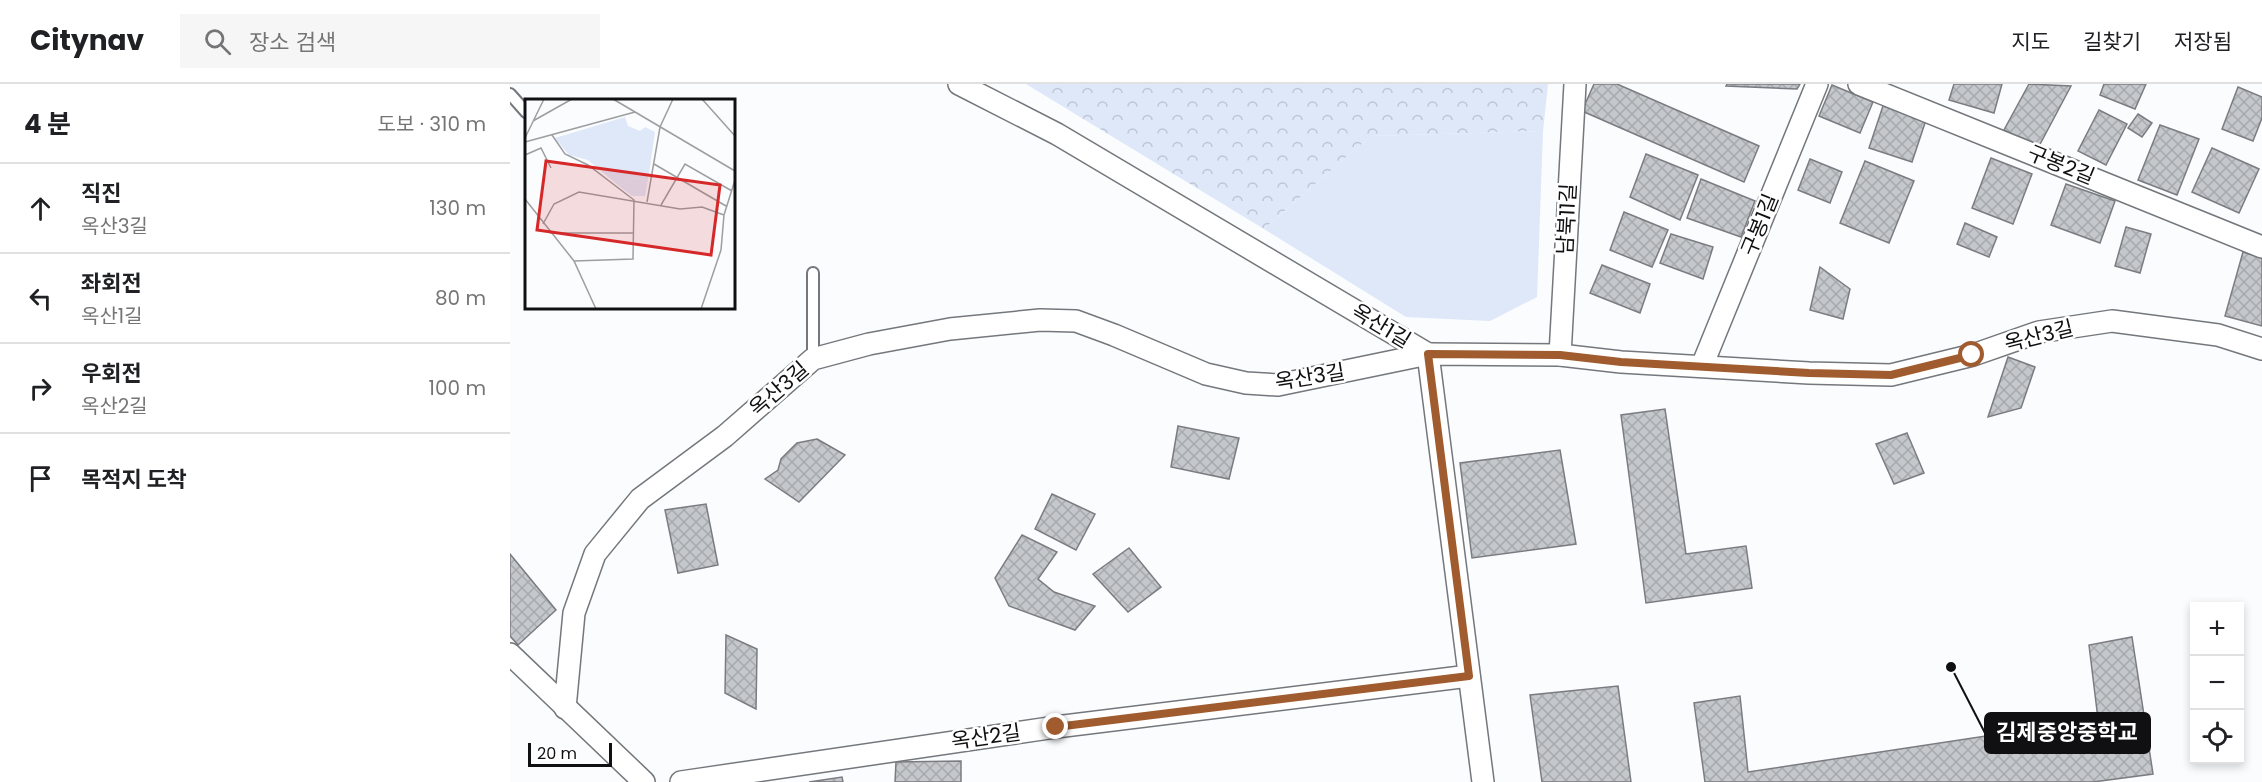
<!DOCTYPE html>
<html lang="ko">
<head>
<meta charset="utf-8">
<style>
	body { margin:0; font-family:Poppins,"Noto Sans KR",sans-serif; background:#f6f6f6; color:#202124 }
	.controls { position:absolute; right:18px; bottom:18px; display:grid; overflow:hidden; border-radius:0px; box-shadow:0 3px 9px #0003 }
	.controls button { width:54px; height:54px; display:grid; place-items:center; padding:0; border:0; border-bottom:2px solid #e0e0e0; background:#fff; color:#202124; font:30px sans-serif }
	.scale { position:absolute; left:18px; bottom:15px; width:84px; box-sizing:border-box; padding-left:6px; border:3px solid #101012; border-top:0; font-size:16px; line-height:21px; white-space:nowrap; color:#101012; -webkit-text-stroke:4px #fff; paint-order:stroke }
	.stop { position:absolute; width:18px; height:18px; margin:-14px; border:4px solid #a05c2e; border-radius:50%; background:#fff }
	.stop.end { background:#a05c2e; border-color:#fff; box-shadow:0 2px 6px #0008 }
	.list { margin:0; padding:0; list-style:none }
	h2 { display:flex; justify-content:space-between; align-items:center; height:78px; margin:0; padding:0 24px; font-size:26px }
	h2 small { font-size:20px; font-weight:400; color:#757577 }
	.list li { display:grid; grid-template-columns:39px 1fr auto; gap:18px; align-items:center; box-sizing:border-box; height:90px; padding:0 24px; border-top:2px solid #e0e0e0 }
	.list b { display:block; font-size:22px; white-space:nowrap }
	.list p { margin:0; font-size:20px; white-space:nowrap; color:#757577 }
	.list em { font-size:20px; font-style:normal; color:#757577 }
	.icon { flex:none; width:33px; height:33px; fill:none; stroke:currentColor; stroke-width:2; stroke-linecap:round; stroke-linejoin:round }
	.map { position:relative; flex:none; width:1752px; height:698px; overflow:hidden }
	header { display:flex; align-items:center; gap:36px; box-sizing:border-box; height:84px; padding:0 30px; background:#fff; border-bottom:2px solid #e0e0e0 }
	header strong { font-size:28px }
	nav { display:flex; gap:33px; margin-inline-start:auto; font-size:21px }
	.search { width:420px; height:54px; background:#f6f6f6; display:flex; align-items:center; gap:15px; box-sizing:border-box; padding:0 21px; border-radius:0px; color:#757577; font-size:22px }
	main { display:flex }
	aside { flex:1; background:#fff }
	.map>svg:first-child { display:block }
	.forest { fill:url(#forest-crowns) }
	.park { fill:#dee8f9 }
	.building { fill:url(#building-cross-hatch); stroke:#7a7c81; stroke-width:1.5 }
	.lines { fill:none; stroke-linecap:round; stroke-linejoin:round }
	.lane-casing { stroke:#74777b; stroke-width:14 }
	.street-casing { stroke:#74777b; stroke-width:24 }
	.lane { stroke:#fff; stroke-width:10 }
	.street { stroke:#fff; stroke-width:21 }
	.route { stroke:#a05c2e; stroke-width:8 }
	.labels { text-anchor:middle; stroke-width:5; stroke-linejoin:round; paint-order:stroke }
	.street-label { font-size:21px; fill:#101012; stroke:#fff }
	.inset-road { fill:none; stroke:#9c9ea0; stroke-width:1.5 }
	.view { fill:#d62828; fill-opacity:0.15; stroke:#d62828; stroke-width:3 }
	.inset-edge { fill:none; stroke:#101012; stroke-width:3 }
	.leader { fill:none; stroke:#101012; stroke-width:2 }
	.callout-dot { fill:#101012; stroke:#fff; stroke-width:2 }
	.callout { fill:#101012; stroke:#101012; stroke-width:2 }
	.callout-label { font-size:22px; text-anchor:middle; font-weight:bold; fill:#fff }
</style>
</head>
<body>
<header>
<strong>Citynav</strong>
<div class="search"><svg class="icon" aria-label="search" viewBox="0 0 24 24"><circle cx="10" cy="10" r="6"/><path d="M15 15l6 6"/></svg>장소 검색</div>
<nav><a>지도</a><a>길찾기</a><a>저장됨</a></nav>
</header>
<main>
<aside>
<h2>4 분<small>도보 · 310 m</small></h2>
<ul class="list">
<li><svg class="icon" aria-label="ahead" viewBox="0 0 24 24"><path d="M12 20V5M6 11l6-6 6 6"/></svg><div><b>직진</b><p>옥산3길</p></div><em>130 m</em></li>
<li><svg class="icon" aria-label="left" viewBox="0 0 24 24"><path d="M17 20v-9H6M10 6l-5 5 5 5"/></svg><div><b>좌회전</b><p>옥산1길</p></div><em>80 m</em></li>
<li><svg class="icon" aria-label="right" viewBox="0 0 24 24"><path d="M7 20v-9h11M14 6l5 5-5 5"/></svg><div><b>우회전</b><p>옥산2길</p></div><em>100 m</em></li>
<li><svg class="icon" aria-label="arrive" viewBox="0 0 24 24"><path d="M6 21V4h12l-3 4 3 4H6"/></svg><div><b>목적지 도착</b></div></li>
</ul>
</aside>
<div class="map">
<svg width="1752" height="698" viewBox="0 0 1752 698">
	<defs>
		<pattern id="forest-crowns" width="20" height="18" patternUnits="userSpaceOnUse" patternTransform="scale(1.5)"><rect width="20" height="18" fill="#dee8f9"/><path d="M2 6a3 3 0 1 1 6 0M12 15a3 3 0 1 1 6 0" fill="none" stroke="#bdc6d4"/></pattern>
		<pattern id="building-cross-hatch" width="8" height="8" patternUnits="userSpaceOnUse" patternTransform="scale(1.5)"><rect width="8" height="8" fill="#c4c7cb"/><path d="M0 0l8 8M0 8l8-8" fill="none" stroke="#a7aaad"/></pattern>
	</defs>
	<rect width="100%" height="100%" fill="#fafcfe"/>
	<path class="forest" d="M516,0H1038L1033,47L861,52L754,145Z"/>
	<path class="park" d="M1033,47L1027,213L980,237L896,233L754,145L861,52Z"/>
	<g class="building">
		<path d="M1084,0H1107L1249,62L1234,98L1072,27Z"/>
		<path d="M1217,0H1290L1287,5L1216,2Z"/>
		<path d="M1444,0H1492L1484,29L1439,16Z"/>
		<path d="M1519,0L1561,2L1528,64L1494,46Z"/>
		<path d="M1594,0H1636L1625,25L1590,11Z"/>
		<path d="M1322,1L1363,18L1350,49L1309,32Z"/>
		<path d="M1728,3L1752,13V34L1743,57L1712,45Z"/>
		<path d="M1373,22L1416,36L1402,78L1359,64Z"/>
		<path d="M1589,26L1617,40L1596,81L1568,67Z"/>
		<path d="M1628,30L1642,39L1632,53L1618,44Z"/>
		<path d="M1650,41L1689,55L1667,111L1628,96Z"/>
		<path d="M1702,64L1749,85L1729,129L1682,108Z"/>
		<path d="M1136,70L1188,91L1170,136L1120,113Z"/>
		<path d="M1481,74L1522,90L1503,140L1462,124Z"/>
		<path d="M1300,75L1332,88L1320,119L1288,106Z"/>
		<path d="M1355,77L1404,97L1379,159L1330,139Z"/>
		<path d="M1191,95L1245,117L1231,153L1177,134Z"/>
		<path d="M1556,100L1605,117L1590,159L1541,141Z"/>
		<path d="M1114,128L1158,146L1142,183L1100,166Z"/>
		<path d="M1455,139L1487,153L1479,173L1447,160Z"/>
		<path d="M1616,143L1641,150L1630,189L1605,182Z"/>
		<path d="M1161,150L1203,163L1193,195L1150,179Z"/>
		<path d="M1733,168L1752,174V242L1715,232Z"/>
		<path d="M1092,181L1140,200L1130,229L1080,209Z"/>
		<path d="M1310,183L1340,205L1333,235L1300,226Z"/>
		<path d="M1498,273L1525,283L1511,324L1478,333Z"/>
		<path d="M1155,325L1176,470L1236,462L1242,504L1136,519L1111,331Z"/>
		<path d="M668,342L729,354L719,395L661,383Z"/>
		<path d="M1397,349L1414,389L1384,400L1366,360Z"/>
		<path d="M307,355L335,371L289,418L255,395L268,386L271,375L287,359Z"/>
		<path d="M1050,366L1066,460L962,474L950,379Z"/>
		<path d="M542,410L585,430L566,466L525,445Z"/>
		<path d="M196,420L208,481L168,489L155,426Z"/>
		<path d="M512,451L547,468L528,495L544,508L585,522L565,546L499,522L485,494Z"/>
		<path d="M619,464L651,503L618,528L583,490Z"/>
		<path d="M0,470L46,526L8,561L0,552Z"/>
		<path d="M216,551L247,565L246,625L215,609Z"/>
		<path d="M1622,553L1643,690L1583,698H1195L1184,619L1230,612L1238,688L1588,635L1579,561Z"/>
		<path d="M1108,602L1121,698H1032L1020,611Z"/>
		<path d="M451,677V698H385L386,678Z"/>
		<path d="M332,693L333,698H299Z"/>
	</g>
	<g class="lines">
		<g class="lane-casing">
			<g id="lane">
				<path d="M0,10L16,28"/>
				<path d="M303,189V275"/>
			</g>
		</g>
		<g class="street-casing">
			<g id="street">
				<path d="M449,0L547,50L918,270L973,698"/>
				<path d="M1349,0L1752,163"/>
				<path d="M1050,271L1065,0"/>
				<path d="M1192,282L1307,0"/>
				<path d="M0,570L134,698"/>
				<path d="M55,624L64,529L85,470L130,415L215,352L303,275L359,260L440,245L530,236L566,237L604,251L696,290L736,299L768,301L918,270L1050,271L1111,278L1299,289L1381,291L1463,271L1529,248L1602,237L1708,251L1752,265"/>
				<path d="M171,698L546,643L959,592"/>
			</g>
		</g>
		<use href="#lane" class="lane"/>
		<use href="#street" class="street"/>
	</g>
	<g class="lines">
		<path class="route" d="M546,643L959,592L918,270L1050,271L1111,278L1299,289L1381,291L1462,271"/>
	</g>
	<g class="labels">
		<g class="street-label">
			<text transform="translate(1551 81) rotate(22)" y="7">구봉2길</text>
			<text transform="translate(1057 135) rotate(-87)" y="7">남북11길</text>
			<text transform="translate(1250 141) rotate(-68)" y="7">구봉1길</text>
			<text transform="translate(871 242) rotate(31)" y="7">옥산1길</text>
			<text transform="translate(1529 252) rotate(-14)" y="7">옥산3길</text>
			<text transform="translate(800 293) rotate(-9)" y="7">옥산3길</text>
			<text transform="translate(269 305) rotate(-41)" y="7">옥산3길</text>
			<text transform="translate(476 653) rotate(-8)" y="7">옥산2길</text>
		</g>
	</g>
	<g transform="translate(15 15)">
		<rect width="210" height="210" fill="#fafcfe"/>
		<path d="M100,18L103,27L115,32L120,28L130,33L123,81L106,79L94,87L63,61L44,56L30,39Z" fill="#dee8f9"/>
		<path d="M106,79L123,81L120,97H107L94,87Z" fill="#dee8f9"/>
		<path class="inset-road" d="M88,0L210,72M177,0L210,37M8,22L47,0M27,36L40,55L63,66L109,101L108,160L49,162M0,39L19,0M0,43L110,13M0,56L16,49L26,69M129,65L201,107M0,100L49,162L71,210M122,103L135,28L148,0M136,106L160,65L207,92M18,125L29,105L54,93L155,110L177,108L199,116M25,134H108M176,210L196,151L199,116L210,81"/>
		<path class="view" d="M21,62L195,86L186,156L12,131Z"/>
		<rect width="210" height="210" class="inset-edge"/>
	</g>
	<path class="leader" d="M1441 583L1475 649"/>
	<circle class="callout-dot" cx="1441" cy="583" r="6"/>
	<rect class="callout" x="1475" y="629" width="165" height="40" rx="6"/>
	<g class="callout-label">
		<text x="1557" y="656">김제중앙중학교</text>
	</g>
</svg>
<div class="controls">
<button>+</button>
<button>−</button>
<button><svg class="icon" aria-label="locate" viewBox="0 0 24 24"><circle cx="12" cy="12" r="6"/><path d="M12 2v4M12 18v4M2 12h4M18 12h4"/></svg></button>
</div>
<div class="scale">20 m</div>
<div class="stop" style="left:1462px;top:271px"></div>
<div class="stop end" style="left:546px;top:643px"></div>
</div>
</main>
</body>
</html>
